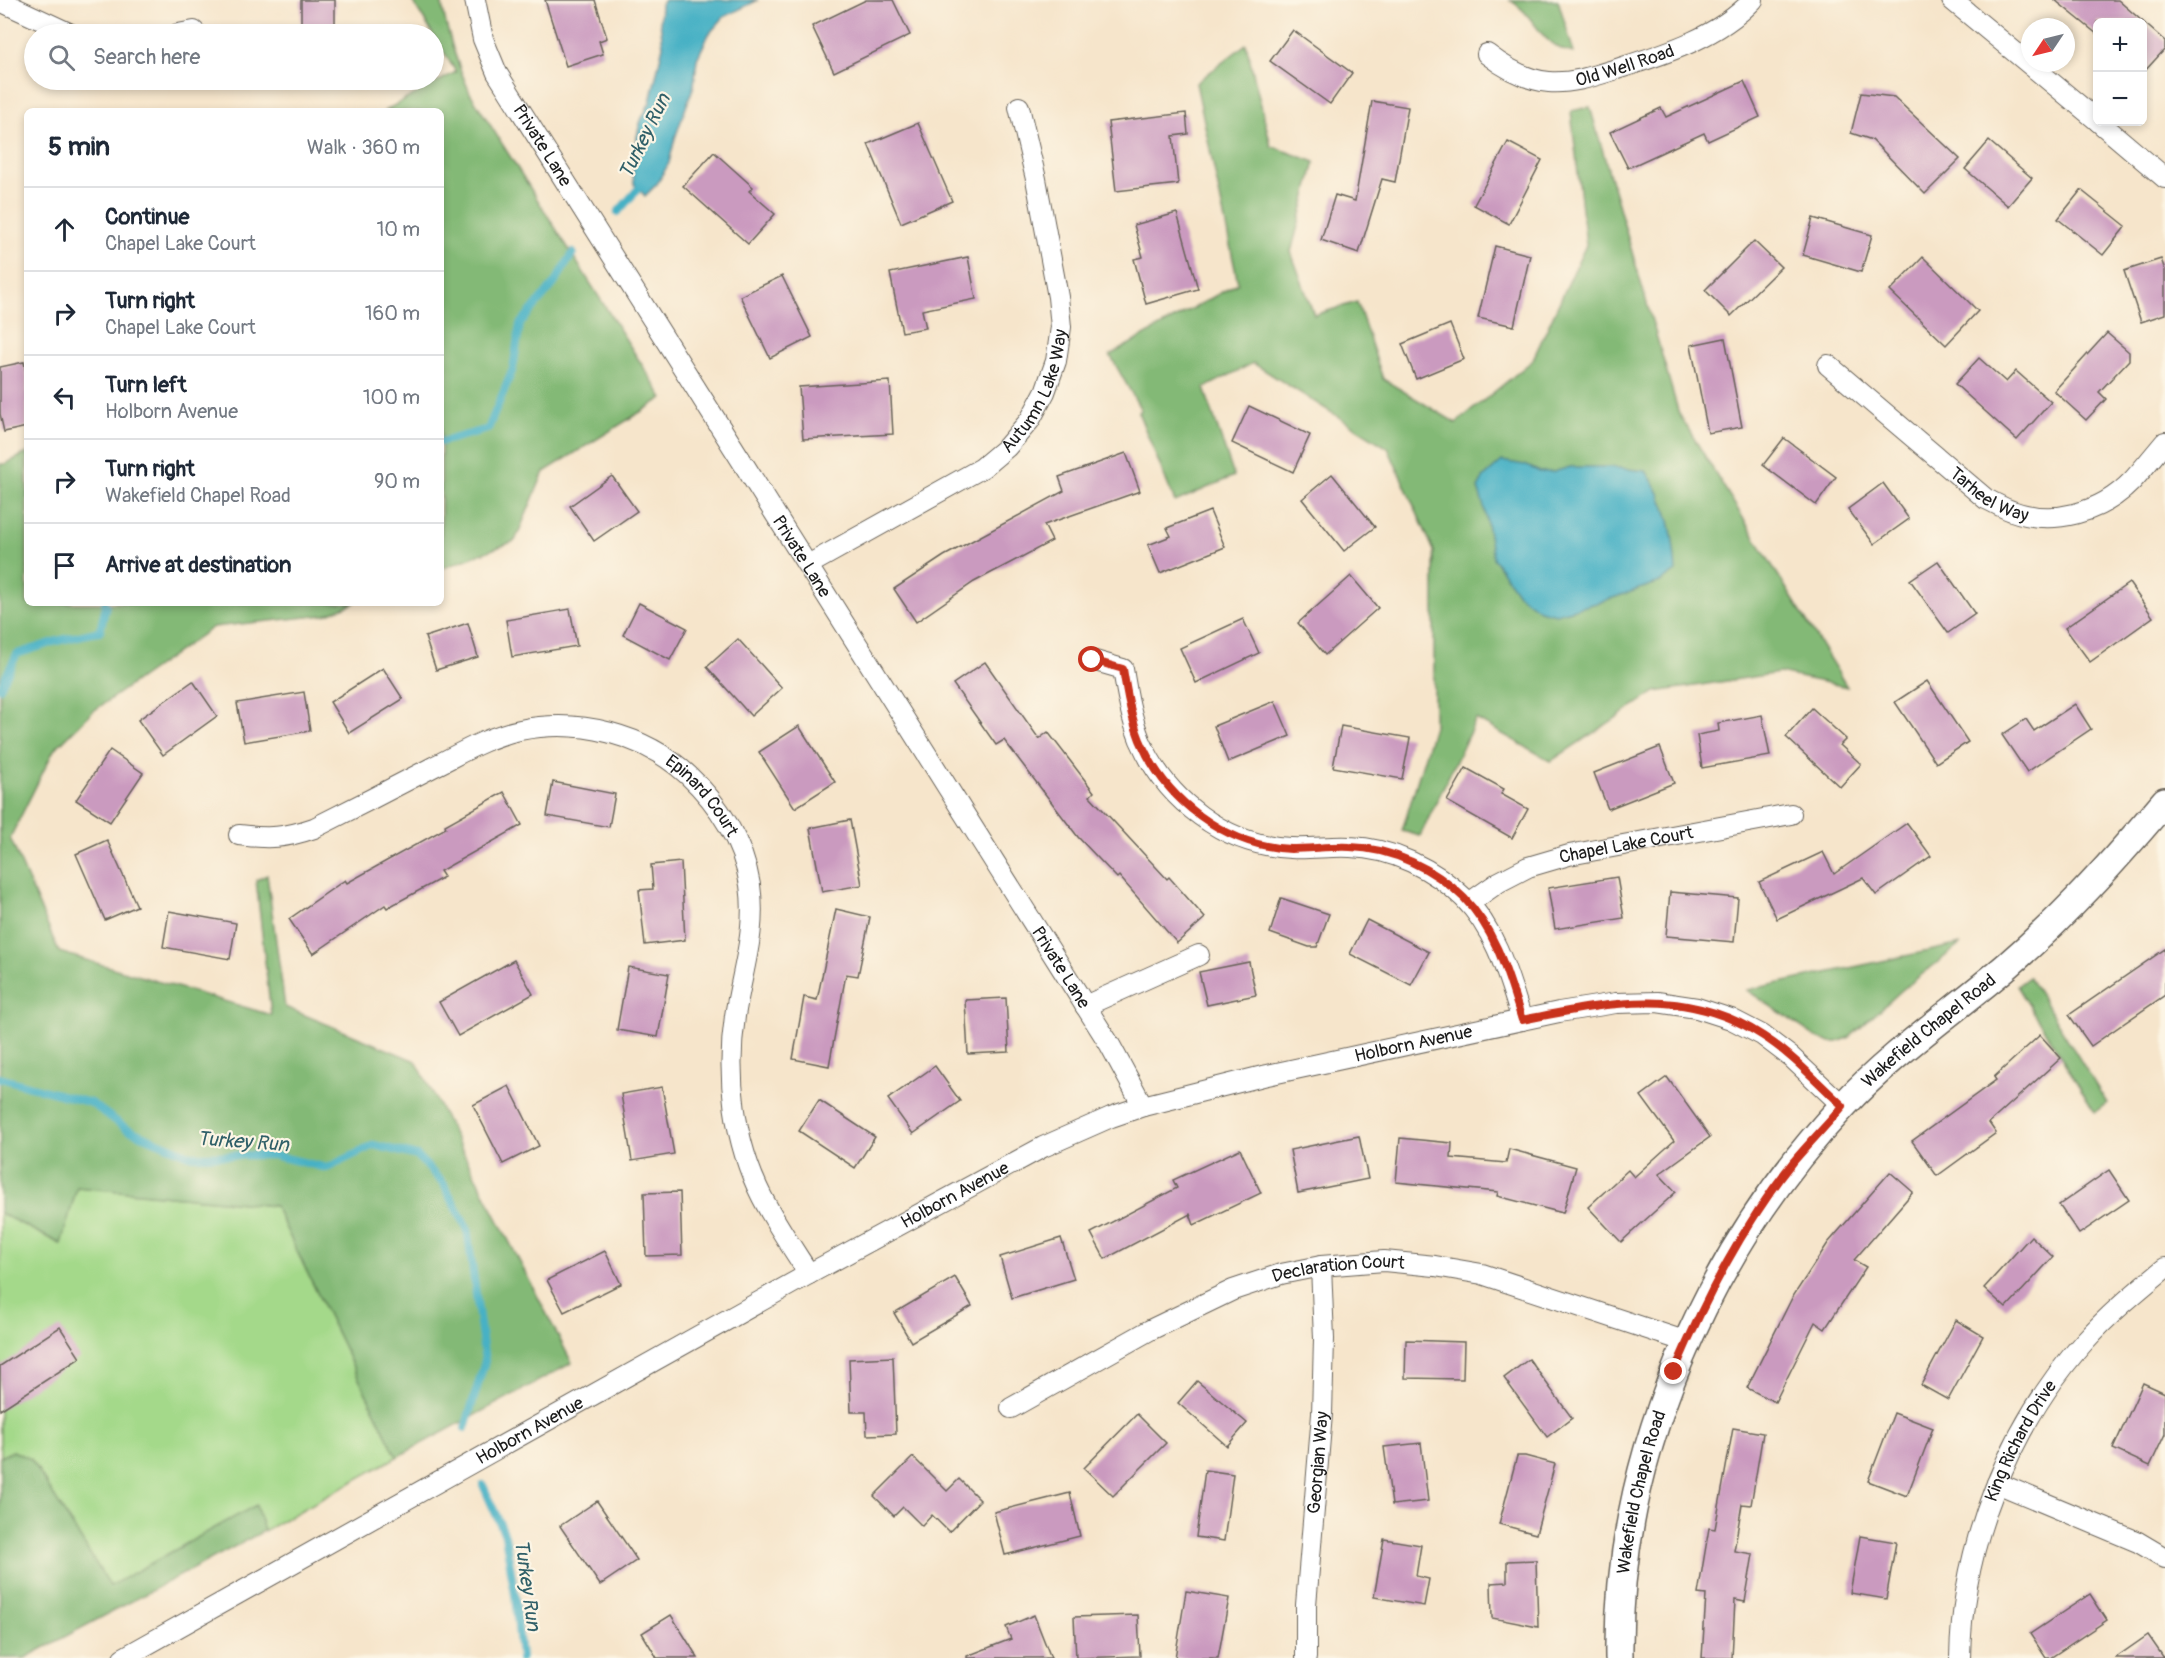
<!DOCTYPE html>
<html lang="en">
<head>
<meta charset="utf-8">
<style>
	body { margin:0; font-family:Pangolin,sans-serif; background:#f6f6f7; color:#1f2937 }
	.controls { position:absolute; right:18px; top:18px; display:grid; overflow:hidden; border-radius:9px; box-shadow:0 3px 9px #0003 }
	.controls button { width:54px; height:54px; display:grid; place-items:center; padding:0; border:0; border-bottom:2px solid #e0e1e3; background:#fff; color:#1f2937; font:30px sans-serif }
	.compass { position:absolute; left:2021px; top:18px; width:54px; height:54px; border-radius:50%; background:#fff; box-shadow:0 3px 9px #0003; rotate:235deg }
	.stop { position:absolute; width:18px; height:18px; margin:-14px; border:4px solid #c8321e; border-radius:50%; background:#fff }
	.stop.end { background:#c8321e; border-color:#fff; box-shadow:0 2px 6px #0008 }
	.list { margin:0; padding:0; list-style:none }
	h2 { display:flex; justify-content:space-between; align-items:center; height:78px; margin:0; padding:0 24px; font-size:26px }
	h2 small { font-size:20px; font-weight:400; color:#747a83 }
	.list li { display:grid; grid-template-columns:39px 1fr auto; gap:18px; align-items:center; box-sizing:border-box; height:84px; padding:0 24px; border-top:2px solid #e0e1e3 }
	.list b { display:block; font-size:22px; white-space:nowrap }
	.list p { margin:0; font-size:20px; white-space:nowrap; color:#747a83 }
	.list em { font-size:20px; font-style:normal; color:#747a83 }
	.icon { flex:none; width:33px; height:33px; fill:none; stroke:currentColor; stroke-width:2; stroke-linecap:round; stroke-linejoin:round }
	.map { position:relative; flex:none; width:2165px; height:1658px; overflow:hidden }
	.search { position:absolute; background:#fff; box-shadow:0 3px 9px #0003; left:24px; top:24px; width:420px; height:66px; display:flex; align-items:center; gap:15px; box-sizing:border-box; padding:0 21px; border-radius:33px; color:#747a83; font-size:22px }
	.panel { position:absolute; background:#fff; box-shadow:0 3px 9px #0003; left:24px; top:108px; width:420px; height:498px; border-radius:9px }
	.map>svg:first-child { display:block }
	.green { fill:#a4d98a; stroke:#607a53; stroke-width:1.5 }
	.forest { fill:#83b976; stroke:#506a49; stroke-width:1.5 }
	.water { fill:#47b1c5; stroke:#326670; stroke-width:1.5 }
	.lines { fill:none; stroke-linecap:round; stroke-linejoin:round }
	.stream { stroke:#47b1c5; stroke-width:8 }
	.building { fill:#ca9abf }
	.street-casing { stroke:#686259; stroke-width:22 }
	.secondary-casing { stroke:#686259; stroke-width:30 }
	.street { stroke:#fff; stroke-width:20 }
	.secondary { stroke:#fff; stroke-width:27 }
	.route { stroke:#c8321e; stroke-width:8 }
	.labels { text-anchor:middle; stroke-width:4.5; stroke-linejoin:round; paint-order:stroke }
	.street-label { font-size:18px; fill:#1c1c1c; stroke:#fcf5e5 }
	.water-label { font-size:20px; font-style:italic; fill:#2f5f68; stroke:#fcf5e5 }
</style>
</head>
<body>
<div class="map">
<svg width="2165" height="1658" viewBox="0 0 2165 1658">
	<rect width="100%" height="100%" fill="#fcf5e5"/>
	<filter id="ink" filterUnits="userSpaceOnUse"><feTurbulence type="fractalNoise" baseFrequency=".0167" numOctaves="2"/><feDisplacementMap in="SourceGraphic" scale="12" xChannelSelector="R" yChannelSelector="G"/><feConvolveMatrix kernelMatrix="1 2 1 2 8 2 1 2 1" color-interpolation-filters="sRGB"/></filter>
	<filter id="wash" filterUnits="userSpaceOnUse"><feTurbulence type="fractalNoise" baseFrequency=".008" numOctaves="4" result="noise"/><feDisplacementMap in="SourceGraphic" scale="24" xChannelSelector="R" yChannelSelector="G"/><feGaussianBlur stdDeviation="1.35" result="paint"/><feColorMatrix in="noise" values="0 0 0 0 0 0 0 0 0 0 0 0 0 0 0 0 0 1.4 0 .05"/><feComposite in="paint" operator="in"/></filter>
	<g filter="url(#wash)">
		<rect width="100%" height="100%" fill="#f6e5cb"/>
		<path class="green" d="M77,1187L275,1206L397,1457L264,1531L255,1506L110,1587L31,1459L13,1451L0,1457V1213L60,1244Z"/>
		<g class="forest">
			<path d="M412,0H441C447,33 456,62 470,93L663,398L544,472L515,541L441,569V111H384L456,72Z"/>
			<path d="M1510,0H1558L1574,53C1539,47 1537,16 1510,0Z"/>
			<path d="M1246,44L1271,146L1315,162L1291,252L1314,315L1357,302L1383,379L1456,423L1532,361L1586,245L1571,111L1590,107L1679,414L1847,687L1779,673L1655,692L1551,761L1476,719L1420,836L1402,831L1434,726V551L1388,448L1253,363L1204,388L1234,476L1175,502L1138,412L1141,410L1110,355L1238,283L1196,83Z"/>
			<path d="M27,453V603H355L325,615L213,627L92,712L54,750L10,838L59,952L271,1015L256,880L267,875L285,1007L416,1061L572,1363L397,1457L275,1206L77,1187L61,1244L0,1213V464H5Z"/>
			<path d="M1961,944L1902,990L1850,1037L1838,1042H1829L1819,1039L1747,990Z"/>
			<path d="M2029,977L2107,1103L2095,1112L2017,986Z"/>
			<path d="M13,1451L31,1459L110,1586L256,1505L264,1531L25,1658H0V1457Z"/>
		</g>
		<g class="water">
			<path d="M664,0H758L724,17L709,34L697,59L694,85L675,138L669,163L657,184L645,196L634,184L632,162L640,122L650,102L663,46L660,21L661,4Z"/>
			<path d="M1502,461L1525,465L1540,472H1553L1570,467H1609L1646,471C1669,504 1673,532 1676,571L1660,582L1604,601L1556,614L1539,610L1518,594L1493,558L1484,507L1478,488L1484,477Z"/>
		</g>
		<g class="lines">
			<g class="stream">
				<path d="M618,212L644,182"/>
				<path d="M441,442L488,429L513,369L520,324L554,284L573,253"/>
				<path d="M0,688L17,654L57,641L100,631L106,605L105,603"/>
				<path d="M0,1078L91,1103L127,1129L192,1156L273,1155L327,1168L374,1145L417,1156L443,1183L467,1228L485,1361L465,1428"/>
				<path d="M483,1485L505,1535L515,1595L521,1658"/>
			</g>
		</g>
		<g id="blocks">
			<g class="building">
				<rect x="301" y="0" width="34" height="34"/>
				<path d="M545,0H595L607,38L599,41L603,54L566,66Z"/>
				<path d="M866,0H893L910,35L834,72L812,26Z"/>
				<path d="M2055,0H2118L2165,41V49L2142,74V22H2097V34Z"/>
				<path d="M1293,30L1352,73L1330,104L1270,61Z"/>
				<path d="M1744,81L1760,117L1708,141L1704,133L1628,168L1610,132L1661,108L1666,117Z"/>
				<path d="M1861,93L1894,97L1960,159L1925,194L1872,140L1851,133Z"/>
				<path d="M1372,101L1408,107L1395,182L1382,179L1359,253L1321,240L1335,195L1355,201Z"/>
				<path d="M1186,113L1188,134L1173,136L1178,184L1116,191L1108,122Z"/>
				<path d="M918,123L952,201L901,223L868,144Z"/>
				<path d="M1989,141L2032,178L2008,206L1965,169Z"/>
				<path d="M1508,142L1542,160L1509,224L1474,205Z"/>
				<path d="M714,152L753,187L749,191L775,214L748,244L683,186Z"/>
				<path d="M2081,190L2126,226L2103,255L2058,219Z"/>
				<path d="M1177,213L1198,289L1146,304L1134,259L1143,257L1134,225Z"/>
				<path d="M1813,218L1872,235L1861,272L1803,255Z"/>
				<path d="M1754,241L1781,267L1731,316L1705,290Z"/>
				<path d="M1495,246L1530,255L1514,326L1478,318Z"/>
				<path d="M968,257L976,299L922,310L926,328L902,332L890,273Z"/>
				<path d="M1923,257L1978,311L1946,345L1890,291Z"/>
				<path d="M2161,259L2165,270V314L2141,322L2124,271Z"/>
				<path d="M782,276L812,337L770,358L740,296Z"/>
				<path d="M1450,324L1464,359L1416,379L1402,344Z"/>
				<path d="M2107,333L2129,352V360L2099,392L2106,399L2086,420L2054,391Z"/>
				<path d="M1725,338L1742,427L1708,433L1691,345Z"/>
				<path d="M1979,358L2006,382L2016,371L2051,402L2017,440L1955,384Z"/>
				<path d="M24,362L27,377V427L4,432L0,414V367Z"/>
				<path d="M890,381L893,434L803,439L799,387Z"/>
				<path d="M1249,406L1310,435L1293,472L1232,443Z"/>
				<path d="M1784,438L1836,477L1816,505L1763,465Z"/>
				<path d="M1126,453L1140,491L1044,525L1052,541L974,582L916,622L894,589L944,556L1064,491L1059,477Z"/>
				<path d="M1332,474L1375,527L1344,551L1302,499Z"/>
				<path d="M612,476L637,511L594,541L570,506Z"/>
				<path d="M1883,483L1909,519L1874,544L1848,509Z"/>
				<path d="M1210,511L1225,547L1160,573L1148,545L1171,536L1167,528Z"/>
				<path d="M1938,561L1975,614L1948,633L1910,580Z"/>
				<path d="M1351,576L1378,608L1325,655L1298,623Z"/>
				<path d="M2129,583L2153,617L2090,662L2065,628Z"/>
				<path d="M639,603L687,628L670,660L623,635Z"/>
				<path d="M570,609L577,646L512,657L506,620Z"/>
				<path d="M1243,619L1259,653L1196,683L1180,648Z"/>
				<path d="M468,623L478,657L436,670L425,637Z"/>
				<path d="M738,639L782,688L751,716L707,667Z"/>
				<path d="M985,662L1039,739L1048,732L1094,792L1090,796L1167,879L1169,877L1205,918L1177,943L1119,876L1117,878L1078,837L1004,740L996,745L953,684Z"/>
				<path d="M383,668L403,699L349,733L330,702Z"/>
				<path d="M193,681L217,716L163,755L138,720Z"/>
				<path d="M1927,681L1968,742L1936,763L1895,702Z"/>
				<path d="M304,692L310,731L244,742L237,703Z"/>
				<path d="M1275,701L1290,736L1228,762L1214,726Z"/>
				<path d="M2075,704L2091,729L2027,772L2002,735L2026,719L2034,731Z"/>
				<path d="M1812,708L1846,739L1840,745L1861,764L1840,787L1786,737Z"/>
				<path d="M1762,715L1770,756L1702,768L1697,735L1719,731L1718,723Z"/>
				<path d="M799,726L835,782L795,808L759,752Z"/>
				<path d="M1341,726L1410,738L1402,779L1333,767Z"/>
				<path d="M1660,747L1674,783L1608,809L1594,773Z"/>
				<path d="M110,750L143,773L110,822L76,800Z"/>
				<path d="M1466,768L1504,789L1501,794L1528,809L1512,838L1447,801Z"/>
				<path d="M553,782L615,794L609,827L547,816Z"/>
				<path d="M504,792L522,825L440,871L444,877L387,908L385,905L313,954L289,919L345,880L347,883L446,828L445,825Z"/>
				<path d="M850,820L862,885L822,892L810,828Z"/>
				<path d="M1907,823L1931,856L1876,895L1863,878L1777,919L1759,882L1823,852L1834,874Z"/>
				<path d="M107,840L137,906L105,920L76,854Z"/>
				<path d="M681,862L685,940L645,945L639,890L653,889L651,865Z"/>
				<path d="M1617,877L1624,918L1555,929L1548,888Z"/>
				<path d="M1670,892L1738,898L1734,942L1666,936Z"/>
				<path d="M1281,898L1329,914L1317,947H1309L1270,933Z"/>
				<path d="M836,909L870,917L858,976L846,974L829,1066L793,1059L804,997L817,1000Z"/>
				<path d="M169,911L236,923L230,959L163,947Z"/>
				<path d="M1367,920L1429,952L1411,985L1350,954Z"/>
				<path d="M2165,949V995L2091,1046L2069,1015Z"/>
				<path d="M514,960L533,994L458,1036L439,1002Z"/>
				<path d="M1249,962L1256,995L1207,1005L1199,972Z"/>
				<path d="M628,967L669,974L658,1037L617,1030Z"/>
				<path d="M1006,998L1009,1052L968,1054L965,1000Z"/>
				<path d="M2040,1035L2061,1058L1989,1123L1996,1133L1937,1176L1912,1141L1996,1080L1994,1077Z"/>
				<path d="M935,1066L960,1101L913,1134L888,1099Z"/>
				<path d="M1667,1077L1710,1137L1659,1174L1676,1192L1621,1242L1588,1207L1628,1170L1634,1177L1674,1141L1641,1096Z"/>
				<path d="M509,1086L539,1146L503,1164L473,1105Z"/>
				<path d="M662,1087L674,1154L632,1161L621,1094Z"/>
				<path d="M819,1100L875,1137L855,1168L799,1131Z"/>
				<path d="M1359,1136L1368,1179L1298,1193L1290,1150Z"/>
				<path d="M1400,1138L1452,1143L1451,1158L1506,1163L1509,1149L1576,1167L1563,1213L1497,1196L1498,1192L1396,1182Z"/>
				<path d="M1240,1149L1261,1193L1194,1225L1190,1214L1105,1259L1091,1233L1177,1188L1173,1180Z"/>
				<path d="M2109,1170L2129,1200L2079,1234L2059,1205Z"/>
				<path d="M1890,1172L1913,1192L1854,1260L1866,1267L1825,1329L1815,1322L1775,1402L1747,1388L1792,1298L1828,1243Z"/>
				<path d="M680,1192L682,1255L646,1256L644,1193Z"/>
				<path d="M2031,1236L2053,1257L2006,1308L1984,1288Z"/>
				<path d="M1061,1238L1074,1279L1012,1298L1000,1257Z"/>
				<path d="M605,1251L621,1284L564,1312L547,1280Z"/>
				<path d="M955,1277L972,1306L911,1342L894,1313Z"/>
				<path d="M1956,1320L1983,1336L1948,1400L1921,1385Z"/>
				<path d="M60,1327L80,1358L0,1410V1366Z"/>
				<path d="M1406,1340L1464,1342L1463,1379L1405,1378Z"/>
				<path d="M893,1357L896,1434L867,1435L866,1412H851L849,1359Z"/>
				<path d="M1529,1359L1572,1418L1547,1437L1504,1378Z"/>
				<path d="M1197,1381L1247,1423L1227,1446L1178,1403Z"/>
				<path d="M2143,1383L2165,1393V1434L2150,1466L2113,1449Z"/>
				<path d="M1894,1413L1933,1428L1907,1496L1868,1481Z"/>
				<path d="M1137,1414L1166,1443L1113,1496L1084,1468Z"/>
				<path d="M1733,1428L1763,1433L1751,1505L1742,1504L1734,1551L1753,1554L1745,1602L1735,1600L1732,1658H1702L1706,1595L1698,1594L1709,1528L1715,1529Z"/>
				<path d="M1421,1443L1428,1501L1392,1505L1384,1447Z"/>
				<path d="M1517,1456H1525L1555,1464L1536,1534L1499,1524Z"/>
				<path d="M913,1457L947,1491L959,1479L980,1500L949,1532L932,1515L922,1526L903,1507L894,1516L874,1496Z"/>
				<path d="M1205,1470L1233,1474L1224,1541L1196,1537Z"/>
				<path d="M1070,1493L1080,1536L1005,1555L994,1512Z"/>
				<path d="M597,1501L637,1560L600,1585L560,1526Z"/>
				<path d="M1860,1536L1896,1542L1886,1599L1850,1593Z"/>
				<path d="M1384,1539L1421,1545L1416,1576L1429,1579L1424,1606L1374,1597Z"/>
				<path d="M1536,1560L1538,1627L1492,1618L1491,1583L1507,1582V1561Z"/>
				<path d="M1186,1591L1229,1598L1218,1658H1175Z"/>
				<path d="M2090,1594L2107,1620L2050,1658H2046L2030,1634Z"/>
				<path d="M671,1615L698,1658H657L642,1633Z"/>
				<path d="M1034,1615L1051,1658H967V1656L1011,1639L1006,1627Z"/>
				<path d="M1138,1615L1140,1656L1076,1658L1074,1617Z"/>
				<path d="M2148,1635L2164,1658H2115Z"/>
			</g>
		</g>
	</g>
	<g filter="url(#ink)">
		<use href="#blocks" fill-opacity="0" stroke="#686259" stroke-width="1.5"/>
		<g class="lines">
			<g class="street-casing">
				<g id="street">
					<path id="s1" d="M475,0L483,39L497,73L1110,1045L1143,1106"/>
					<path d="M1952,0L2098,121"/>
					<path d="M0,1L71,34"/>
					<path d="M178,34L194,31"/>
					<path id="s2" d="M1487,54C1505,68 1525,80 1549,82C1573,84 1597,75 1620,68C1667,53 1718,37 1753,0"/>
					<path d="M2099,122L2165,178"/>
					<path id="s3" d="M1828,365L1986,499C1995,503 2003,508 2012,511C2053,526 2101,513 2132,481C2143,469 2154,455 2165,442"/>
					<path id="s4" d="M808,565L982,468L1007,447L1030,420L1045,392L1056,361L1061,327L1058,297L1036,179L1019,107"/>
					<path d="M1092,660L1123,669C1127,694 1131,717 1140,740C1166,800 1225,846 1291,848C1311,849 1331,846 1350,847C1392,848 1434,869 1464,898C1497,932 1508,976 1522,1020"/>
					<path id="s5" d="M239,835C269,839 285,838 314,828C354,808 393,788 433,767C461,753 489,736 520,730C579,718 644,734 688,775C719,804 743,842 750,885C757,932 742,970 735,1016C726,1076 734,1142 762,1197C776,1224 793,1249 809,1274"/>
					<path id="s6" d="M1469,903L1499,882L1528,867L1569,855L1791,814"/>
					<path d="M1085,1006L1199,955"/>
					<path id="s7" d="M1011,1408L1150,1330L1233,1290L1281,1274L1321,1266L1384,1261L1435,1266L1482,1274L1687,1342"/>
					<path d="M1997,1483L2138,1542L2165,1558"/>
					<path id="s8" d="M123,1658L809,1274L1043,1147L1111,1117L1143,1106L1263,1076L1559,1012L1616,1003L1657,1002L1697,1008L1731,1019L1762,1035L1791,1057L1843,1106"/>
					<path id="s9" d="M1306,1658V1605L1322,1414L1324,1339L1321,1266"/>
					<path id="s10" d="M1960,1658C1962,1545 2009,1426 2084,1342C2109,1314 2137,1291 2165,1268"/>
				</g>
			</g>
			<g class="secondary-casing">
				<g id="secondary">
					<path id="s11" d="M1619,1658C1616,1458 1707,1251 1843,1106C1892,1053 1953,1012 2008,965C2066,915 2116,859 2165,801"/>
				</g>
			</g>
			<use href="#street" class="street"/>
			<use href="#secondary" class="secondary"/>
		</g>
	</g>
	<g class="lines" filter="url(#ink)">
		<path class="route" d="M1092,660L1123,669C1127,694 1131,717 1140,740C1165,800 1225,846 1291,849C1311,849 1331,846 1350,847C1392,848 1435,869 1464,898C1497,932 1508,976 1522,1020C1607,1003 1685,985 1763,1036C1793,1055 1817,1082 1843,1106C1827,1125 1810,1142 1794,1161C1743,1225 1706,1297 1674,1372"/>
	</g>
	<g class="labels">
		<g class="street-label">
			<text dy="6" stroke="none"><textPath href="#s2" startOffset="147">Old Well Road</textPath></text>
			<text dy="6" stroke="none"><textPath href="#s1" startOffset="162">Private Lane</textPath></text>
			<text dy="6" stroke="none"><textPath href="#s4" startOffset="296">Autumn Lake Way</textPath></text>
			<text dy="6" stroke="none"><textPath href="#s3" startOffset="208">Tarheel Way</textPath></text>
			<text dy="6" stroke="none"><textPath href="#s1" startOffset="648">Private Lane</textPath></text>
			<text dy="6" stroke="none"><textPath href="#s5" startOffset="510">Epinard Court</textPath></text>
			<text dy="6" stroke="none"><textPath href="#s6" startOffset="170">Chapel Lake Court</textPath></text>
			<text dy="6" stroke="none"><textPath href="#s1" startOffset="1134">Private Lane</textPath></text>
			<text dy="6" stroke="none"><textPath href="#s11" startOffset="724">Wakefield Chapel Road</textPath></text>
			<text dy="6" stroke="none"><textPath href="#s8" startOffset="1438">Holborn Avenue</textPath></text>
			<text dy="6" stroke="none"><textPath href="#s8" startOffset="952">Holborn Avenue</textPath></text>
			<text dy="6" stroke="none"><textPath href="#s7" startOffset="360">Declaration Court</textPath></text>
			<text dy="6" stroke="none"><textPath href="#s8" startOffset="466">Holborn Avenue</textPath></text>
			<text dy="6" stroke="none"><textPath href="#s10" startOffset="228">King Richard Drive</textPath></text>
			<text dy="6" stroke="none"><textPath href="#s9" startOffset="196">Georgian Way</textPath></text>
			<text dy="6" stroke="none"><textPath href="#s11" startOffset="168">Wakefield Chapel Road</textPath></text>
		</g>
		<g class="water-label">
			<text transform="translate(644 136) rotate(-64)" y="7">Turkey Run</text>
			<text transform="translate(243 1141) rotate(4)" y="7">Turkey Run</text>
			<text transform="translate(528 1585) rotate(82)" y="7">Turkey Run</text>
		</g>
	</g>
</svg>
<div class="controls">
<button>+</button>
<button>−</button>
</div>
<svg class="compass" viewBox="-18 -18 36 36"><path d="M0-13l5 13h-10z" fill="#e53935"/><path d="M0 13l5-13h-10z" fill="#747a83"/></svg>
<div class="stop" style="left:1092px;top:660px"></div>
<div class="stop end" style="left:1674px;top:1372px"></div>
<div class="search"><svg class="icon" aria-label="search" viewBox="0 0 24 24"><circle cx="10" cy="10" r="6"/><path d="M15 15l6 6"/></svg>Search here</div>
<section class="panel">
<h2>5 min<small>Walk · 360 m</small></h2>
<ul class="list">
<li><svg class="icon" aria-label="ahead" viewBox="0 0 24 24"><path d="M12 20V5M6 11l6-6 6 6"/></svg><div><b>Continue</b><p>Chapel Lake Court</p></div><em>10 m</em></li>
<li><svg class="icon" aria-label="right" viewBox="0 0 24 24"><path d="M7 20v-9h11M14 6l5 5-5 5"/></svg><div><b>Turn right</b><p>Chapel Lake Court</p></div><em>160 m</em></li>
<li><svg class="icon" aria-label="left" viewBox="0 0 24 24"><path d="M17 20v-9H6M10 6l-5 5 5 5"/></svg><div><b>Turn left</b><p>Holborn Avenue</p></div><em>100 m</em></li>
<li><svg class="icon" aria-label="right" viewBox="0 0 24 24"><path d="M7 20v-9h11M14 6l5 5-5 5"/></svg><div><b>Turn right</b><p>Wakefield Chapel Road</p></div><em>90 m</em></li>
<li><svg class="icon" aria-label="arrive" viewBox="0 0 24 24"><path d="M6 21V4h12l-3 4 3 4H6"/></svg><div><b>Arrive at destination</b></div></li>
</ul>
</section>
</div>
</body>
</html>
